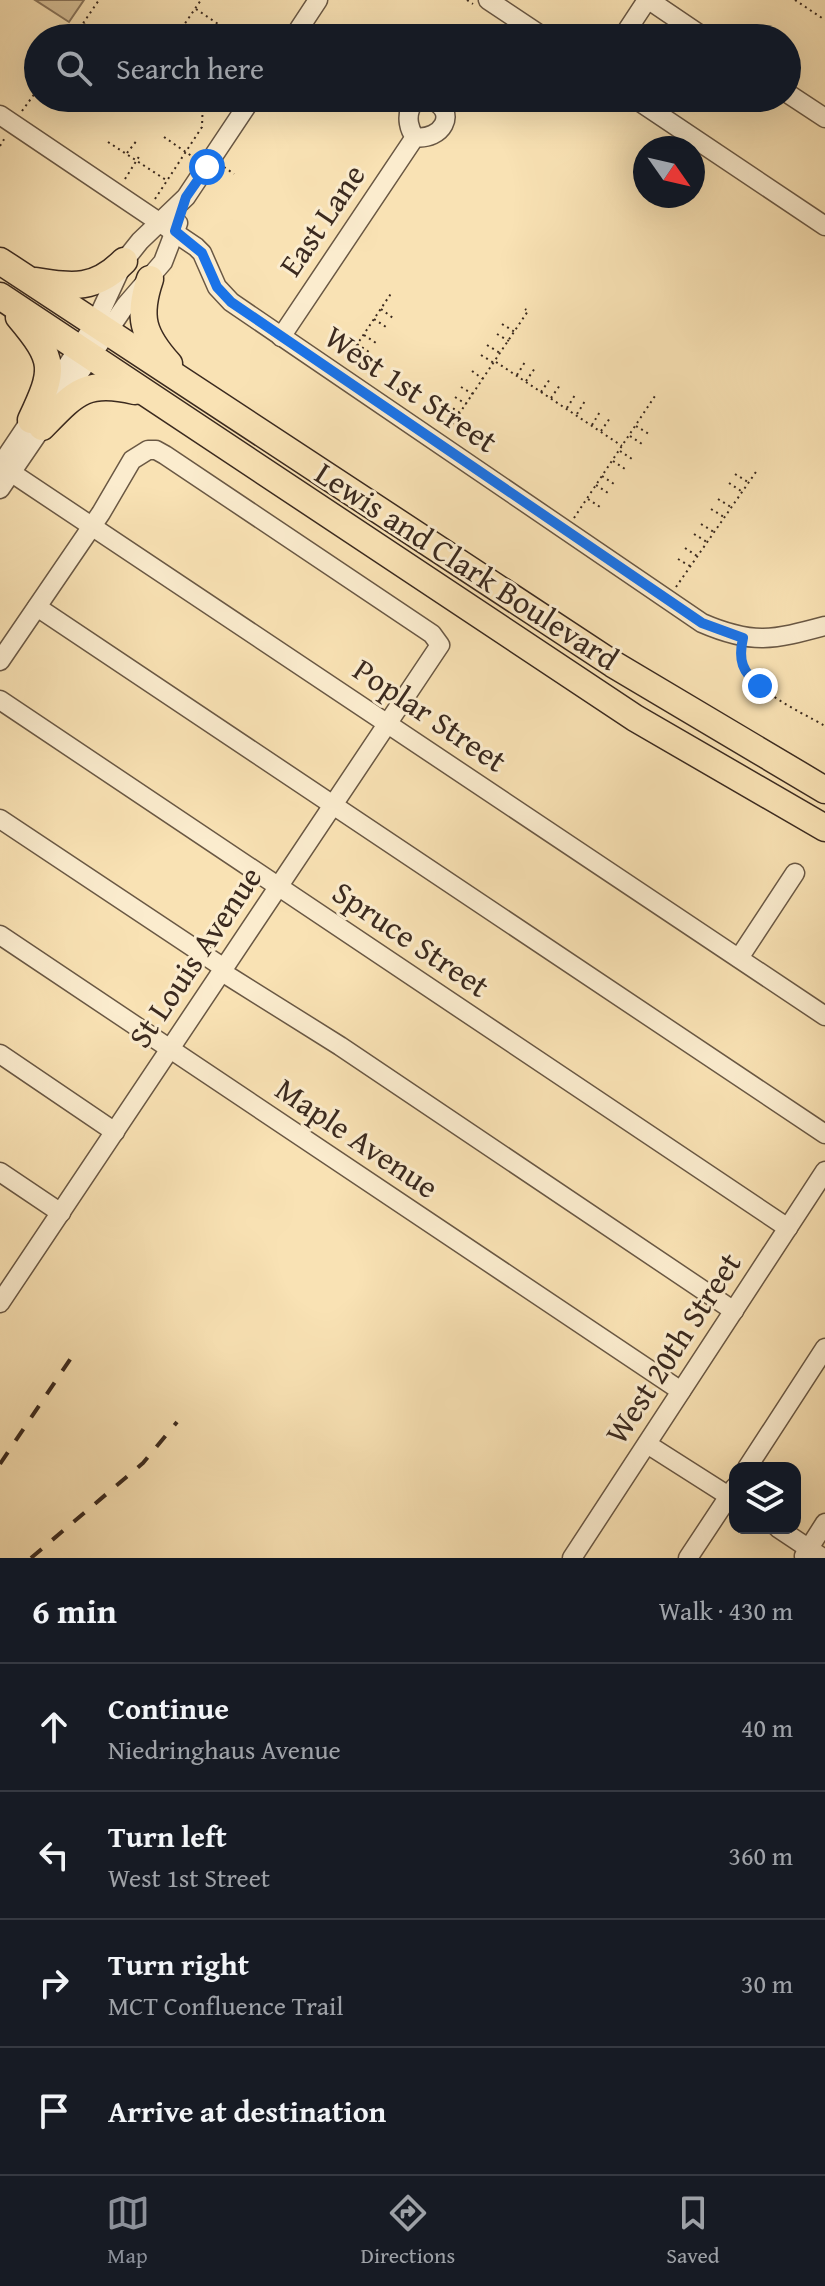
<!DOCTYPE html>
<html lang="en">
<head>
<meta charset="utf-8">
<style>
	body { margin:0; font-family:"Gentium Book Plus",serif; background:#20242c; color:#f1f3f6 }
	.controls { position:absolute; right:24px; bottom:24px; display:grid; overflow:hidden; border-radius:16px; box-shadow:0 8px 32px #0002 }
	.controls button { width:72px; height:72px; display:grid; place-items:center; padding:0; border:0; border-bottom:2px solid #363941; background:#171b24; color:#f1f3f6; font:40px sans-serif }
	.compass { position:absolute; left:633px; top:136px; width:72px; height:72px; border-radius:50%; background:#171b24; box-shadow:0 8px 32px #0002; rotate:124deg }
	.stop { position:absolute; width:24px; height:24px; margin:-18px; border:6px solid #1a73e8; border-radius:50%; background:#fff }
	.stop.end { background:#1a73e8; border-color:#fff; box-shadow:0 2px 8px #0008 }
	.list { margin:0; padding:0; list-style:none }
	h2 { display:flex; justify-content:space-between; align-items:center; height:104px; margin:0; padding:0 32px; font-size:34px }
	h2 small { font-size:26px; font-weight:400; color:#9ea1a6 }
	.list li { display:grid; grid-template-columns:52px 1fr auto; gap:24px; align-items:center; box-sizing:border-box; height:128px; padding:0 32px; border-top:2px solid #363941 }
	.list b { display:block; font-size:30px; white-space:nowrap }
	.list p { margin:0; font-size:26px; white-space:nowrap; color:#9ea1a6 }
	.list em { font-size:26px; font-style:normal; color:#9ea1a6 }
	.icon { flex:none; width:44px; height:44px; fill:none; stroke:currentColor; stroke-width:2; stroke-linecap:round; stroke-linejoin:round }
	.map { position:relative; flex:none; width:825px; height:1558px; overflow:hidden }
	.search { position:absolute; background:#171b24; box-shadow:0 8px 32px #0002; left:24px; right:24px; top:24px; height:88px; display:flex; align-items:center; gap:20px; box-sizing:border-box; padding:0 28px; border-radius:44px; color:#9ea1a6; font-size:30px }
	.sheet { height:616px; background:#171b24 }
	nav { display:flex; justify-content:space-around; align-items:center; box-sizing:border-box; height:112px; border-top:2px solid #363941; background:#171b24; font-size:22px; color:#9ea1a6 }
	nav a { display:grid; justify-items:center; gap:4px }
	nav .on { color:#8c9099 }
	.map>svg:first-child { display:block }
	.park { fill:#d9c39b; stroke:#8a765d; stroke-width:2 }
	.lines { fill:none; stroke-linecap:round; stroke-linejoin:round }
	.minor-casing { stroke:#6a5844; stroke-width:21 }
	.highway-casing { stroke:#3b2a1f; stroke-width:29 }
	.path { stroke:#3b2a1f; stroke-width:2; stroke-dasharray:2 4; stroke-linecap:butt }
	.minor { stroke:#fbecce; stroke-width:18 }
	.highway { stroke:#f9e2b4; stroke-width:26 }
	.rail { stroke:#3b2a1f; stroke-width:4; stroke-dasharray:14 14; stroke-linecap:butt }
	.route { stroke:#1a73e8; stroke-width:10 }
	.labels { text-anchor:middle; stroke-width:6; stroke-linejoin:round; paint-order:stroke }
	.street-label { font-size:32px; fill:#3b2a1f; stroke:#fbecce }
</style>
</head>
<body>
<div class="map">
<svg width="825" height="1558" viewBox="0 0 825 1558">
	<rect width="100%" height="100%" fill="#f9e2b4"/>
	<filter id="stains"><feTurbulence type="fractalNoise" baseFrequency=".0025" numOctaves="4"/><feColorMatrix values="0 0 0 0 .2 0 0 0 0 .09 0 0 0 0 .02 0 0 0 .5 -.17"/></filter>
	<radialGradient id="worn" r=".72"><stop offset=".6" stop-color="#630" stop-opacity="0"/><stop offset="1" stop-color="#630" stop-opacity=".3"/></radialGradient>
	<path class="park" d="M35,0H84L69,22Z"/>
	<g class="lines">
		<g class="minor-casing">
			<g id="minor">
				<path d="M488,0L545,38"/>
				<path d="M649,0L705,38"/>
				<path d="M293,38L318,0"/>
				<path d="M622,38L647,0"/>
				<path d="M787,93L825,118"/>
				<path d="M634,98L825,226"/>
				<path d="M0,115L196,247L202,253L217,287L231,302L702,623C753,645 773,640 825,626"/>
				<path d="M281,337L415,137C442,141 458,112 433,101C409,91 402,121 415,137"/>
				<path d="M0,465L825,1016"/>
				<path d="M0,466L95,324L124,261L140,241L186,197L252,98"/>
				<path d="M0,489L125,306L163,262L178,223"/>
				<path d="M37,607L825,1134"/>
				<path d="M0,661L101,513L132,460L148,450H156L165,455L432,634L440,645L0,1303"/>
				<path d="M0,700L788,1228"/>
				<path d="M0,819L224,968"/>
				<path d="M0,935L681,1391"/>
				<path d="M739,958L795,873"/>
				<path d="M222,972L340,1046L734,1311"/>
				<path d="M0,1054L115,1132"/>
				<path d="M0,1172L61,1213"/>
				<path d="M647,1444L735,1500"/>
				<path d="M747,1468L825,1348"/>
				<path d="M778,1528L823,1558"/>
				<path d="M804,1556L825,1523"/>
				<path d="M572,1558L825,1171"/>
				<path d="M688,1558L735,1487"/>
			</g>
		</g>
		<g class="highway-casing">
			<g id="highway">
				<path d="M0,261L613,664L825,790"/>
				<path d="M150,279C137,317 143,335 169,364"/>
				<path d="M36,281C74,287 95,290 124,261"/>
				<path d="M0,296L635,718L825,828"/>
				<path d="M19,317C56,361 55,369 31,420"/>
				<path d="M42,427C75,393 86,379 135,391"/>
			</g>
		</g>
		<g class="path">
			<path d="M467,0L473,4"/>
			<path d="M795,0L825,20"/>
			<path d="M196,9L221,26"/>
			<path d="M84,24L105,38"/>
			<path d="M559,34L566,38"/>
			<path d="M721,34L727,38"/>
			<path d="M73,38L99,0"/>
			<path d="M175,38L201,0"/>
			<path d="M134,101L140,98"/>
			<path d="M178,101L180,98"/>
			<path d="M22,111L38,89"/>
			<path d="M164,137L193,157"/>
			<path d="M108,142L166,180"/>
			<path d="M0,146L6,136"/>
			<path d="M127,153L138,139"/>
			<path d="M224,167L234,174"/>
			<path d="M125,179L140,155"/>
			<path d="M155,199L202,127L203,98"/>
			<path d="M381,309L393,318"/>
			<path d="M374,319L386,327"/>
			<path d="M502,324L515,332"/>
			<path d="M497,334L509,341"/>
			<path d="M364,335L376,343"/>
			<path d="M357,344L369,352"/>
			<path d="M487,345L500,353"/>
			<path d="M481,355L494,363"/>
			<path d="M346,361L392,292"/>
			<path d="M496,362L622,446"/>
			<path d="M472,371L483,379"/>
			<path d="M517,375L525,362"/>
			<path d="M526,381L535,368"/>
			<path d="M461,387L473,394"/>
			<path d="M541,392L550,379"/>
			<path d="M455,397L466,404"/>
			<path d="M551,398L560,385"/>
			<path d="M448,405L460,413"/>
			<path d="M567,408L575,395"/>
			<path d="M577,414L585,401"/>
			<path d="M592,425L601,410"/>
			<path d="M636,426L649,434"/>
			<path d="M449,429L528,311L525,309"/>
			<path d="M601,431L610,418"/>
			<path d="M630,436L642,444"/>
			<path d="M620,451L632,459"/>
			<path d="M613,461L625,469"/>
			<path d="M735,474L748,482"/>
			<path d="M602,476L614,484"/>
			<path d="M729,483L741,491"/>
			<path d="M596,485L608,493"/>
			<path d="M588,499L600,507"/>
			<path d="M718,499L731,507"/>
			<path d="M711,509L724,517"/>
			<path d="M574,518L655,396"/>
			<path d="M701,524L714,532"/>
			<path d="M694,534L707,542"/>
			<path d="M685,548L697,556"/>
			<path d="M678,559L690,566"/>
			<path d="M676,587L758,469"/>
			<path d="M740,651C740,686 798,710 825,726"/>
		</g>
		<use href="#minor" class="minor"/>
		<use href="#highway" class="highway"/>
		<g class="rail">
			<path d="M0,1464L71,1358"/>
			<path d="M31,1558L143,1463L177,1422"/>
		</g>
	</g>
	<g class="lines">
		<path class="route" d="M207,167L186,197L175,231L202,253L217,287L231,302L702,623L743,638C738,660 742,672 760,686"/>
	</g>
	<g class="labels">
		<g class="street-label">
			<text transform="translate(322 220) rotate(-56)" y="11">East Lane</text>
			<text transform="translate(411 389) rotate(34)" y="11">West 1st Street</text>
			<text transform="translate(467 566) rotate(33)" y="11">Lewis and Clark Boulevard</text>
			<text transform="translate(430 715) rotate(34)" y="11">Poplar Street</text>
			<text transform="translate(411 939) rotate(34)" y="11">Spruce Street</text>
			<text transform="translate(195 957) rotate(-56)" y="11">St Louis Avenue</text>
			<text transform="translate(357 1138) rotate(34)" y="11">Maple Avenue</text>
			<text transform="translate(673 1348) rotate(-57)" y="11">West 20th Street</text>
		</g>
	</g>
	<rect width="100%" height="100%" filter="url(#stains)"/>
	<rect width="100%" height="100%" fill="url(#worn)"/>
</svg>
<div class="controls">
<button><svg class="icon" aria-label="layers" viewBox="0 0 24 24"><path d="M12 4l9 5-9 5-9-5zM3 14l9 5 9-5"/></svg></button>
</div>
<svg class="compass" viewBox="-18 -18 36 36"><path d="M0-13l5 13h-10z" fill="#e53935"/><path d="M0 13l5-13h-10z" fill="#9ea1a6"/></svg>
<div class="stop" style="left:207px;top:167px"></div>
<div class="stop end" style="left:760px;top:686px"></div>
<div class="search"><svg class="icon" aria-label="search" viewBox="0 0 24 24"><circle cx="10" cy="10" r="6"/><path d="M15 15l6 6"/></svg>Search here</div>
</div>
<section class="sheet">
<h2>6 min<small>Walk · 430 m</small></h2>
<ul class="list">
<li><svg class="icon" aria-label="ahead" viewBox="0 0 24 24"><path d="M12 20V5M6 11l6-6 6 6"/></svg><div><b>Continue</b><p>Niedringhaus Avenue</p></div><em>40 m</em></li>
<li><svg class="icon" aria-label="left" viewBox="0 0 24 24"><path d="M17 20v-9H6M10 6l-5 5 5 5"/></svg><div><b>Turn left</b><p>West 1st Street</p></div><em>360 m</em></li>
<li><svg class="icon" aria-label="right" viewBox="0 0 24 24"><path d="M7 20v-9h11M14 6l5 5-5 5"/></svg><div><b>Turn right</b><p>MCT Confluence Trail</p></div><em>30 m</em></li>
<li><svg class="icon" aria-label="arrive" viewBox="0 0 24 24"><path d="M6 21V4h12l-3 4 3 4H6"/></svg><div><b>Arrive at destination</b></div></li>
</ul>
</section>
<nav>
<a class="on"><svg class="icon" aria-label="map" viewBox="0 0 24 24"><path d="M3 6l6-2 6 2 6-2v14l-6 2-6-2-6 2zM9 4v14M15 6v14"/></svg>Map</a>
<a><svg class="icon" aria-label="directions" viewBox="0 0 24 24"><path d="M12 3l9 9-9 9-9-9zM9 14v-3h6M13 9l2 2-2 2"/></svg>Directions</a>
<a><svg class="icon" aria-label="saved" viewBox="0 0 24 24"><path d="M7 4h10v16l-5-4-5 4z"/></svg>Saved</a>
</nav>
</body>
</html>
